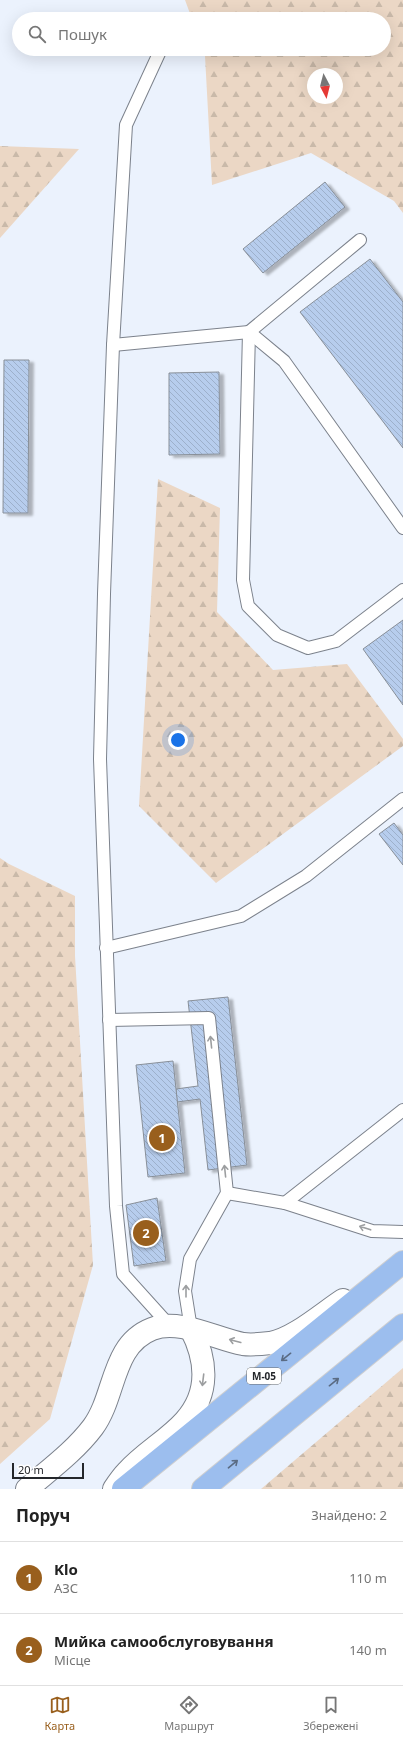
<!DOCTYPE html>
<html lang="uk">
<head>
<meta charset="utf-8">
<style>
	body { margin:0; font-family:"Noto Sans",sans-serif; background:#f6f6f6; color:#222 }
	.compass { position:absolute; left:307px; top:68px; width:36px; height:36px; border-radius:50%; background:#fff; box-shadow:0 4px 16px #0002; rotate:173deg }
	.scale { position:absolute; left:12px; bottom:10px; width:72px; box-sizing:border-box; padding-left:4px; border:2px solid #24272b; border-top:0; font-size:11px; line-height:14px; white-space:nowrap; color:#24272b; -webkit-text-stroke:3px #fff; paint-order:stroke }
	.you { position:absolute; left:178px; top:740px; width:14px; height:14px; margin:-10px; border:3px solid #fff; border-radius:50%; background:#1a73e8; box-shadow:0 0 0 6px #1a73e833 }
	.badge { display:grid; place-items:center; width:26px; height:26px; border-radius:50%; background:#995f1d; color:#fff; font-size:13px; font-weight:700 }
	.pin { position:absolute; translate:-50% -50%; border:2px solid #fff; box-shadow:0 1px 4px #0006 }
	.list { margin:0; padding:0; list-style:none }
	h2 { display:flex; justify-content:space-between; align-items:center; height:52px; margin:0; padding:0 16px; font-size:17px }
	h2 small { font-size:13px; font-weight:400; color:#767676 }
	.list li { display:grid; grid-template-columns:26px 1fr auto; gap:12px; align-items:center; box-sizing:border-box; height:72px; padding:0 16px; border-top:1px solid #e0e0e0 }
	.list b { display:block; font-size:15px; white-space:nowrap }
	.list p { margin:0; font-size:13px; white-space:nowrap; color:#767676 }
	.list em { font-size:13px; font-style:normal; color:#767676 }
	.icon { flex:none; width:22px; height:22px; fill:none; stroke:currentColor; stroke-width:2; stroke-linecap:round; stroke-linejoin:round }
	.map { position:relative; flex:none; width:403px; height:1489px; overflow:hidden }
	.search { position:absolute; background:#fff; box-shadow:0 4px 16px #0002; left:12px; right:12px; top:12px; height:44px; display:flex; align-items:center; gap:10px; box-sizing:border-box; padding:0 14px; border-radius:22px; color:#767676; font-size:15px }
	.sheet { height:196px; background:#fff }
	nav { display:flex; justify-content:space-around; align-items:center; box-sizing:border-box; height:56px; border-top:1px solid #e0e0e0; background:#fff; font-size:11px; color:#767676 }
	nav a { display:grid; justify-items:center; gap:2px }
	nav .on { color:#995f1d }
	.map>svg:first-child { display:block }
	.forest { fill:url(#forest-firs); fill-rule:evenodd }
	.building { fill:url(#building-back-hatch); stroke:#888f98; filter:url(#shadow) }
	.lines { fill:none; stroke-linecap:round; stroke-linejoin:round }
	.service-casing { stroke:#7c828c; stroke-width:14 }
	.tertiary-casing { stroke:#7c828c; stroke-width:24 }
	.trunk-casing { stroke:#cfcfd0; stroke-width:24 }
	.service { stroke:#fff; stroke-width:12 }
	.tertiary { stroke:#fff; stroke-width:22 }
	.trunk { stroke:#9cbeee; stroke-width:22 }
	.oneway { stroke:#9c9ea0 }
	.oneway2 { stroke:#5a6b83 }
	.labels { text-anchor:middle; stroke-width:3; stroke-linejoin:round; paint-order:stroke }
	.shield { fill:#fff; stroke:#66686b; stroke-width:1 }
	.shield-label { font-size:10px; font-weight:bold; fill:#24272b }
</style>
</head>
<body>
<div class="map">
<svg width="403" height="1489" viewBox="0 0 403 1489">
	<defs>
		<pattern id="forest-firs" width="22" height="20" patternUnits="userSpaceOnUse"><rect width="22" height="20" fill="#ebd7c5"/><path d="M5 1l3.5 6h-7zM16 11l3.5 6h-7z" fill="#c9b9a9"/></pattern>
		<pattern id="building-back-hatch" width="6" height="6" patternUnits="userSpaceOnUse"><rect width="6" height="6" fill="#b7cded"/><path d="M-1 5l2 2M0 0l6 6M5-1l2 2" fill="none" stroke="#9db0cb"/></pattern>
		<filter id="shadow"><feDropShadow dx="4.5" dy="2.5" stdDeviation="1" flood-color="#0004"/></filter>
	</defs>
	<rect width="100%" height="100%" fill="#ebf2fd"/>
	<g class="forest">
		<path d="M185,0H403V213L394,201L311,153L212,185L205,56L202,49H384V19H192ZM313,74H337V98H313Z"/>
		<path d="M0,146L79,149L0,238Z"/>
		<path d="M158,479L220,508L217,612L273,670L347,664L403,739V746L216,883L139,806Z"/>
		<path d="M0,858L9,864L75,896V956L93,1265L50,1419L0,1464Z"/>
		<path d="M403,1368V1489H261Z"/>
	</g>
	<g class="building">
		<path d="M325,182L345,207L263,273L243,249Z"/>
		<path d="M370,259L403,302V448L300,312Z"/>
		<path d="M4,360H29L28,513H3Z"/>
		<path d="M219,372L220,454L169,455V373Z"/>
		<path d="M403,620V705L363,649Z"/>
		<path d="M394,823L403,835V865L379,834Z"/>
		<path d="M228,997L247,1165L208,1170L200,1099L177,1102L176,1089L198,1086L188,1001Z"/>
		<path d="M173,1061L185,1173L148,1177L136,1065Z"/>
		<path d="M157,1198L166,1261L134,1266L126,1205Z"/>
	</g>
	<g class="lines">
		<g class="service-casing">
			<g id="service">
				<path d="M161,49L126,125L113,345L104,594L100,759L116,1206L123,1274L169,1325"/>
				<path d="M360,240L249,332L243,580L248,606L277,635L308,648L336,641L403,590"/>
				<path d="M113,345L249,332L284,361L403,528"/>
				<path d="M106,948L241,916L306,876L403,799"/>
				<path d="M109,1020L209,1018L227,1193L190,1259L185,1291L191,1329"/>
				<path d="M227,1193L285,1203L372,1231L403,1232"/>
				<path d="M285,1203L403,1110"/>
			</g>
		</g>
		<g class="tertiary-casing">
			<g id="tertiary">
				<path d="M27,1489C49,1470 75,1451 93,1427C116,1396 111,1345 152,1329C179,1318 216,1339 243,1344C251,1345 262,1344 270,1343C294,1339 323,1313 343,1300"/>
				<path d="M114,1489C118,1483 122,1477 127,1472C144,1453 168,1440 185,1421C210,1393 207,1360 191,1329"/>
			</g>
		</g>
		<g class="trunk-casing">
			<g id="trunk">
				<path d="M123,1489L403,1262"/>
				<path d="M203,1489L403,1325"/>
			</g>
		</g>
		<use href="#service" class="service"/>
		<use href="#tertiary" class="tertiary"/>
		<use href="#trunk" class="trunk"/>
	</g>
	<defs><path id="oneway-shaft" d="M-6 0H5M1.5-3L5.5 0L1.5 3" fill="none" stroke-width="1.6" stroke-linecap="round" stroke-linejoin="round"/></defs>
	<g class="oneway">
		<use href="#oneway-shaft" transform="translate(211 1042) rotate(-96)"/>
		<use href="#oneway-shaft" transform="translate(225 1171) rotate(-96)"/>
		<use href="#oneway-shaft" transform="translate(365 1228) rotate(-162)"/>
		<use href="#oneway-shaft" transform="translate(186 1291) rotate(-90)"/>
		<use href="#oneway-shaft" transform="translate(235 1341) rotate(-165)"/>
		<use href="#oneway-shaft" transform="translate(203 1380) rotate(97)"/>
	</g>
	<g class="oneway2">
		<use href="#oneway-shaft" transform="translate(286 1357) rotate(141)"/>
		<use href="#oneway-shaft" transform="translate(334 1382) rotate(-39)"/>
		<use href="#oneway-shaft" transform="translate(233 1464) rotate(-40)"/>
	</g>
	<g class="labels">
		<rect class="shield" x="247" y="1368" width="34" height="16" rx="3"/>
		<g class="shield-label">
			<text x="264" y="1380">М-05</text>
		</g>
	</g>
</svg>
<svg class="compass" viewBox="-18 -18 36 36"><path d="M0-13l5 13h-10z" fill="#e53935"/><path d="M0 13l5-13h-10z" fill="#767676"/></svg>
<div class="scale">20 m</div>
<div class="you"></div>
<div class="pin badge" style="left:162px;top:1138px">1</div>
<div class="pin badge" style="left:146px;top:1233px">2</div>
<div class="search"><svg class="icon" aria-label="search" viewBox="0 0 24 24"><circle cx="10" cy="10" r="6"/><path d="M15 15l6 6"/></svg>Пошук</div>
</div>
<section class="sheet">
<h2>Поруч<small>Знайдено: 2</small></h2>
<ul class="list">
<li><span class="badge">1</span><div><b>Klo</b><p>АЗС</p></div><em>110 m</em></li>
<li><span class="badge">2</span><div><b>Мийка самообслуговування</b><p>Місце</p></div><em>140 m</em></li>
</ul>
</section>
<nav>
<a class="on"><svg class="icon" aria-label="map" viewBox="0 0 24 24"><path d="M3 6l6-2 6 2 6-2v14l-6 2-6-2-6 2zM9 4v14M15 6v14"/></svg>Карта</a>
<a><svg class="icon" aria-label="directions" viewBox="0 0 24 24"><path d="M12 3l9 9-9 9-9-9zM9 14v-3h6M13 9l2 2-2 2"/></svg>Маршрут</a>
<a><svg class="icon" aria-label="saved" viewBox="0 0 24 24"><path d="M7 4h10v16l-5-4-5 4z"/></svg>Збережені</a>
</nav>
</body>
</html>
